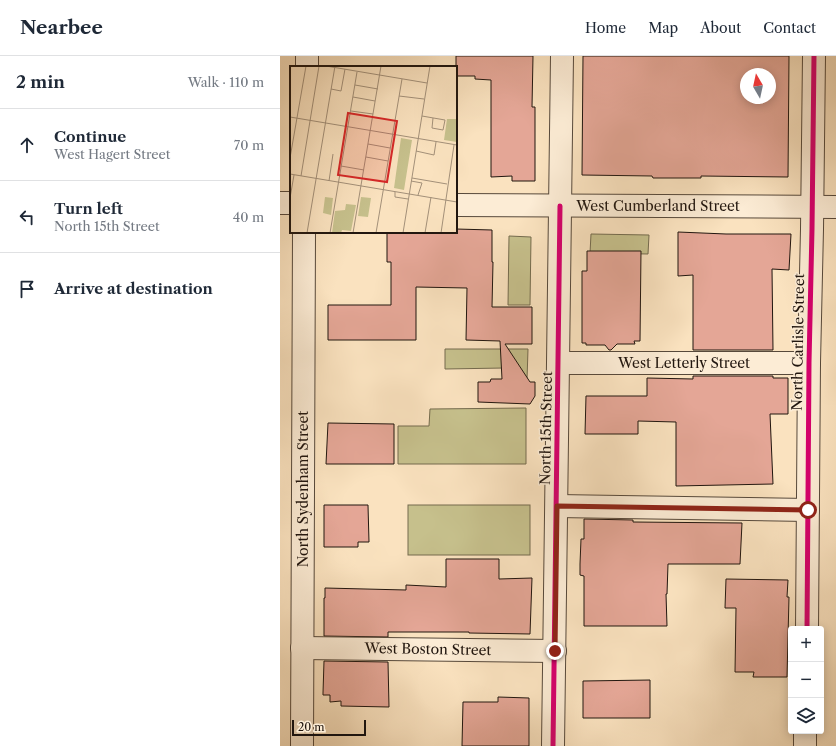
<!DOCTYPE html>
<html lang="en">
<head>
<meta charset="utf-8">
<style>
	body { margin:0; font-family:"Libre Caslon Text",serif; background:#f6f6f7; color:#1f2937 }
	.controls { position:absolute; right:12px; bottom:12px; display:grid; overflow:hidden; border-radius:4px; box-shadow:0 2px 10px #0003 }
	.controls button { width:36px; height:36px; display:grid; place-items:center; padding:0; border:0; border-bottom:1px solid #e0e1e3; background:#fff; color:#1f2937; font:20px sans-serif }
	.compass { position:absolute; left:460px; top:12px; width:36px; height:36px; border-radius:50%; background:#fff; box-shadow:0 2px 10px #0003; rotate:351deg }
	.scale { position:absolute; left:12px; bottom:10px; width:74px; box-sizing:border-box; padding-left:4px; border:2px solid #21160f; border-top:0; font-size:11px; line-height:14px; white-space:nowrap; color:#21160f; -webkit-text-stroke:3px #fcecd5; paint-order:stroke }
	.stop { position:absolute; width:12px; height:12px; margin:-9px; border:3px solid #8f2418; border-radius:50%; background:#fff }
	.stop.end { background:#8f2418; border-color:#fff; box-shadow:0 1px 4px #0008 }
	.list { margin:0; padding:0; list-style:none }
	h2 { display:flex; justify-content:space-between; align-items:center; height:52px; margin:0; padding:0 16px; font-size:17px }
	h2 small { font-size:13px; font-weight:400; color:#747a83 }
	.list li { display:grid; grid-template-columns:26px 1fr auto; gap:12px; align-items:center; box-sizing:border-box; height:72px; padding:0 16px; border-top:1px solid #e0e1e3 }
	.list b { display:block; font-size:15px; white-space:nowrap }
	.list p { margin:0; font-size:13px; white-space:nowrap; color:#747a83 }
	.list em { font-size:13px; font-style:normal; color:#747a83 }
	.icon { flex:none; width:22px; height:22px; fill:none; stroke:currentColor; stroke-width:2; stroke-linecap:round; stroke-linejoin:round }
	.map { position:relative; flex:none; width:556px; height:690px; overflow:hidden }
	header { display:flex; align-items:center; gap:24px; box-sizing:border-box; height:56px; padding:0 20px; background:#fff; border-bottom:1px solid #e0e1e3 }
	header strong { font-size:19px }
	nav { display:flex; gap:22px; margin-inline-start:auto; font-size:14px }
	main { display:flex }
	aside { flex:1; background:#fff }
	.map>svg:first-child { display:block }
	.green { fill:#c6c08c; stroke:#746b4e }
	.building { fill:#e4a696; stroke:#21160f; fill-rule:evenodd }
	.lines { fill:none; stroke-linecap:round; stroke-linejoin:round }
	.street-casing { stroke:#57493b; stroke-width:24 }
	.street { stroke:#fcecd5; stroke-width:22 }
	.cycleway-casing { stroke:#fcecd5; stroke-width:8 }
	.cycleway { stroke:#d6006c; stroke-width:5 }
	.route { stroke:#8f2418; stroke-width:5 }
	.labels { text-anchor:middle; stroke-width:3; stroke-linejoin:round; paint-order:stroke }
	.street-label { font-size:14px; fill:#21160f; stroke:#fcecd5 }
	.inset-road { fill:none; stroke:#a39079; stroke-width:1 }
	.view { fill:#d62828; fill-opacity:0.15; stroke:#d62828; stroke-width:2 }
	.inset-edge { fill:none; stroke:#21160f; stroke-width:2 }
</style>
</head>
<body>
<header>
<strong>Nearbee</strong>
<nav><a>Home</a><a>Map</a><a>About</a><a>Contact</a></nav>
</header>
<main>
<aside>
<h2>2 min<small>Walk · 110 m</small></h2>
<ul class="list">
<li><svg class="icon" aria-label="ahead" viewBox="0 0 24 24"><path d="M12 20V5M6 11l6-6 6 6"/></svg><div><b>Continue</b><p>West Hagert Street</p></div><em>70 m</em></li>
<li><svg class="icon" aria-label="left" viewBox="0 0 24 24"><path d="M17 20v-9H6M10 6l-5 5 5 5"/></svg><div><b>Turn left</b><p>North 15th Street</p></div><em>40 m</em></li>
<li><svg class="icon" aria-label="arrive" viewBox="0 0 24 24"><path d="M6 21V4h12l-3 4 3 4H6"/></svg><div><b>Arrive at destination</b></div></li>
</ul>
</aside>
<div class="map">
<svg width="556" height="690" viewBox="0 0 556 690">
	<rect width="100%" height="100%" fill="#fae2bf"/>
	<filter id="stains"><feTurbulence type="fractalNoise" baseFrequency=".005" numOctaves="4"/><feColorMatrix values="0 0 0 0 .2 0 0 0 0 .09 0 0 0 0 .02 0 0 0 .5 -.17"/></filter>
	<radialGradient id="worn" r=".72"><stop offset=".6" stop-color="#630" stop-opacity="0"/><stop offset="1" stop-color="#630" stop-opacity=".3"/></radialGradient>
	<g class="green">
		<path d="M311,178L369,179L368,198L310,197Z"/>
		<path d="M229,180L251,181L250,249H228Z"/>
		<path d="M165,293H248L247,324L224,312L165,313Z"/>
		<path d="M246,352V408H118V370H149L150,353Z"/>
		<rect x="128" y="449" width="122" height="50"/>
	</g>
	<g class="building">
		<path d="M176,0H253L252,51H255V125H232V120L211,121V24L195,23V20H176Z"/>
		<path d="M303,0H509L508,121L421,120V122H373L372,120L302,119ZM466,18H490V42H466Z"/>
		<path d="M176,173L212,174V206H213L212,251H252V288H225L250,326H255V340L250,348L198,346V326H210L211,323H222L220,285L186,284L187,232L136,231V284H48V249H111V206H107V176H176Z"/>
		<path d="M398,176L446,178H511L509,214L492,213L493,294H413V219L398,220Z"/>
		<path d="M307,195H361L360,285H354L355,288H337L331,294H329L325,289H306V287H302V215H307Z"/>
		<path d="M413,320H493V322H508V358H490L493,428L396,430V366L358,365V378H305L306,340H367V322L413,323Z"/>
		<path d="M48,367L114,368V408H46Z"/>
		<path d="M44,449H88L89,486H78V491H44Z"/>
		<path d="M304,463L353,464V466L462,467L460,508H388L387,538H386L387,570H304V520L300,519V508L301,483H304Z"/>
		<path d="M166,503H219V523L252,522L250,578L189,577V576H108V581L44,580V542H45V532L126,534V529L166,531Z"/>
		<path d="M446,523L508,524L507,541H509L507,621H473L474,616H455L456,552H445Z"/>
		<path d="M44,605L108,606L109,651L61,650V645L50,646V639H43V637Z"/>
		<path d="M370,624V662H303V625Z"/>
		<path d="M218,641L249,642V690H182L183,646H218Z"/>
	</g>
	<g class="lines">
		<g class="street-casing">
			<g id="street">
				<path d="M27,11V0"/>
				<path d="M0,147H11"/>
				<path d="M176,149L556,151"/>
				<path d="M279,307H529"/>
				<path d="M277,450L528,454"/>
				<path d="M527,573L529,307L532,173L534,0"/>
				<path d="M22,592L275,595"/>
				<path d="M22,690L24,176"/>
				<path d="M273,690L282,0"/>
				<path d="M525,690V675"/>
			</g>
		</g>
		<use href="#street" class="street"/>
		<g class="cycleway-casing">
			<g id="cycleway">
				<path d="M527,573L529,307L532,173L534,0"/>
				<path d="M273,690L280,150"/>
			</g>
		</g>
		<use href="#cycleway" class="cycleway"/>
	</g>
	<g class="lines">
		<path class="route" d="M275,595L277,450L528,454"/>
	</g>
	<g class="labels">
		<g class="street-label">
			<text x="378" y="155">West Cumberland Street</text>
			<text transform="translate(518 286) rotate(-89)" y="5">North Carlisle Street</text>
			<text x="404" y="312">West Letterly Street</text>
			<text transform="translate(266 372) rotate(-89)" y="5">North 15th Street</text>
			<text transform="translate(23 433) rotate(-90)" y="5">North Sydenham Street</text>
			<text transform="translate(148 593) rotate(1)" y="5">West Boston Street</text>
		</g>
	</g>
	<g transform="translate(10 10)">
		<rect width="167" height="167" fill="#fae2bf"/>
		<path d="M157,53H167V76L154,74ZM111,72L122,74L114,124L104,122ZM35,131L43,132L41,149L33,147ZM71,131L81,132L78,151L68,150ZM56,138L66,139L61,165L52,164L51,167H42L45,145L55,144Z" fill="#c6c08c"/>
		<path class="inset-road" d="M36,0L137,17M65,19L88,23M41,23L51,25L55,3M109,30L134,33M63,31L85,35M61,45L83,48M132,50L155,54L153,64L142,62L143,52M0,51L167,79M78,78L100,82M126,85L144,89L146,76M76,91L98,95M0,92L16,0M51,100L74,104M0,108L167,136M11,110L29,0M122,112L157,118M39,115L43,88M121,115L132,117L128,129M105,126V131L118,133M0,132L4,109M17,167L45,0M40,167L67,6M63,167L91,0M86,167L112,13M113,167L140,0M135,167L141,131M151,167L164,79"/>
		<path class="view" d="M58,47L107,55L97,116L48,109Z"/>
		<rect width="167" height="167" class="inset-edge"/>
	</g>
	<rect width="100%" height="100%" filter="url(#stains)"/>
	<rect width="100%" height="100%" fill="url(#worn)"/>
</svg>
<div class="controls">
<button>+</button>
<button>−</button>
<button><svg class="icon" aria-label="layers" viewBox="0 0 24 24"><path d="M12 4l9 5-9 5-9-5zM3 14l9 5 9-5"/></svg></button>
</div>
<svg class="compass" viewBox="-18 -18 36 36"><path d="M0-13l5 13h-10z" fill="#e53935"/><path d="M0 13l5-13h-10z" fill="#747a83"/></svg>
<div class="scale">20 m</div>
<div class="stop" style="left:528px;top:454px"></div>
<div class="stop end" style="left:275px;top:595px"></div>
</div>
</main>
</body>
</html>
